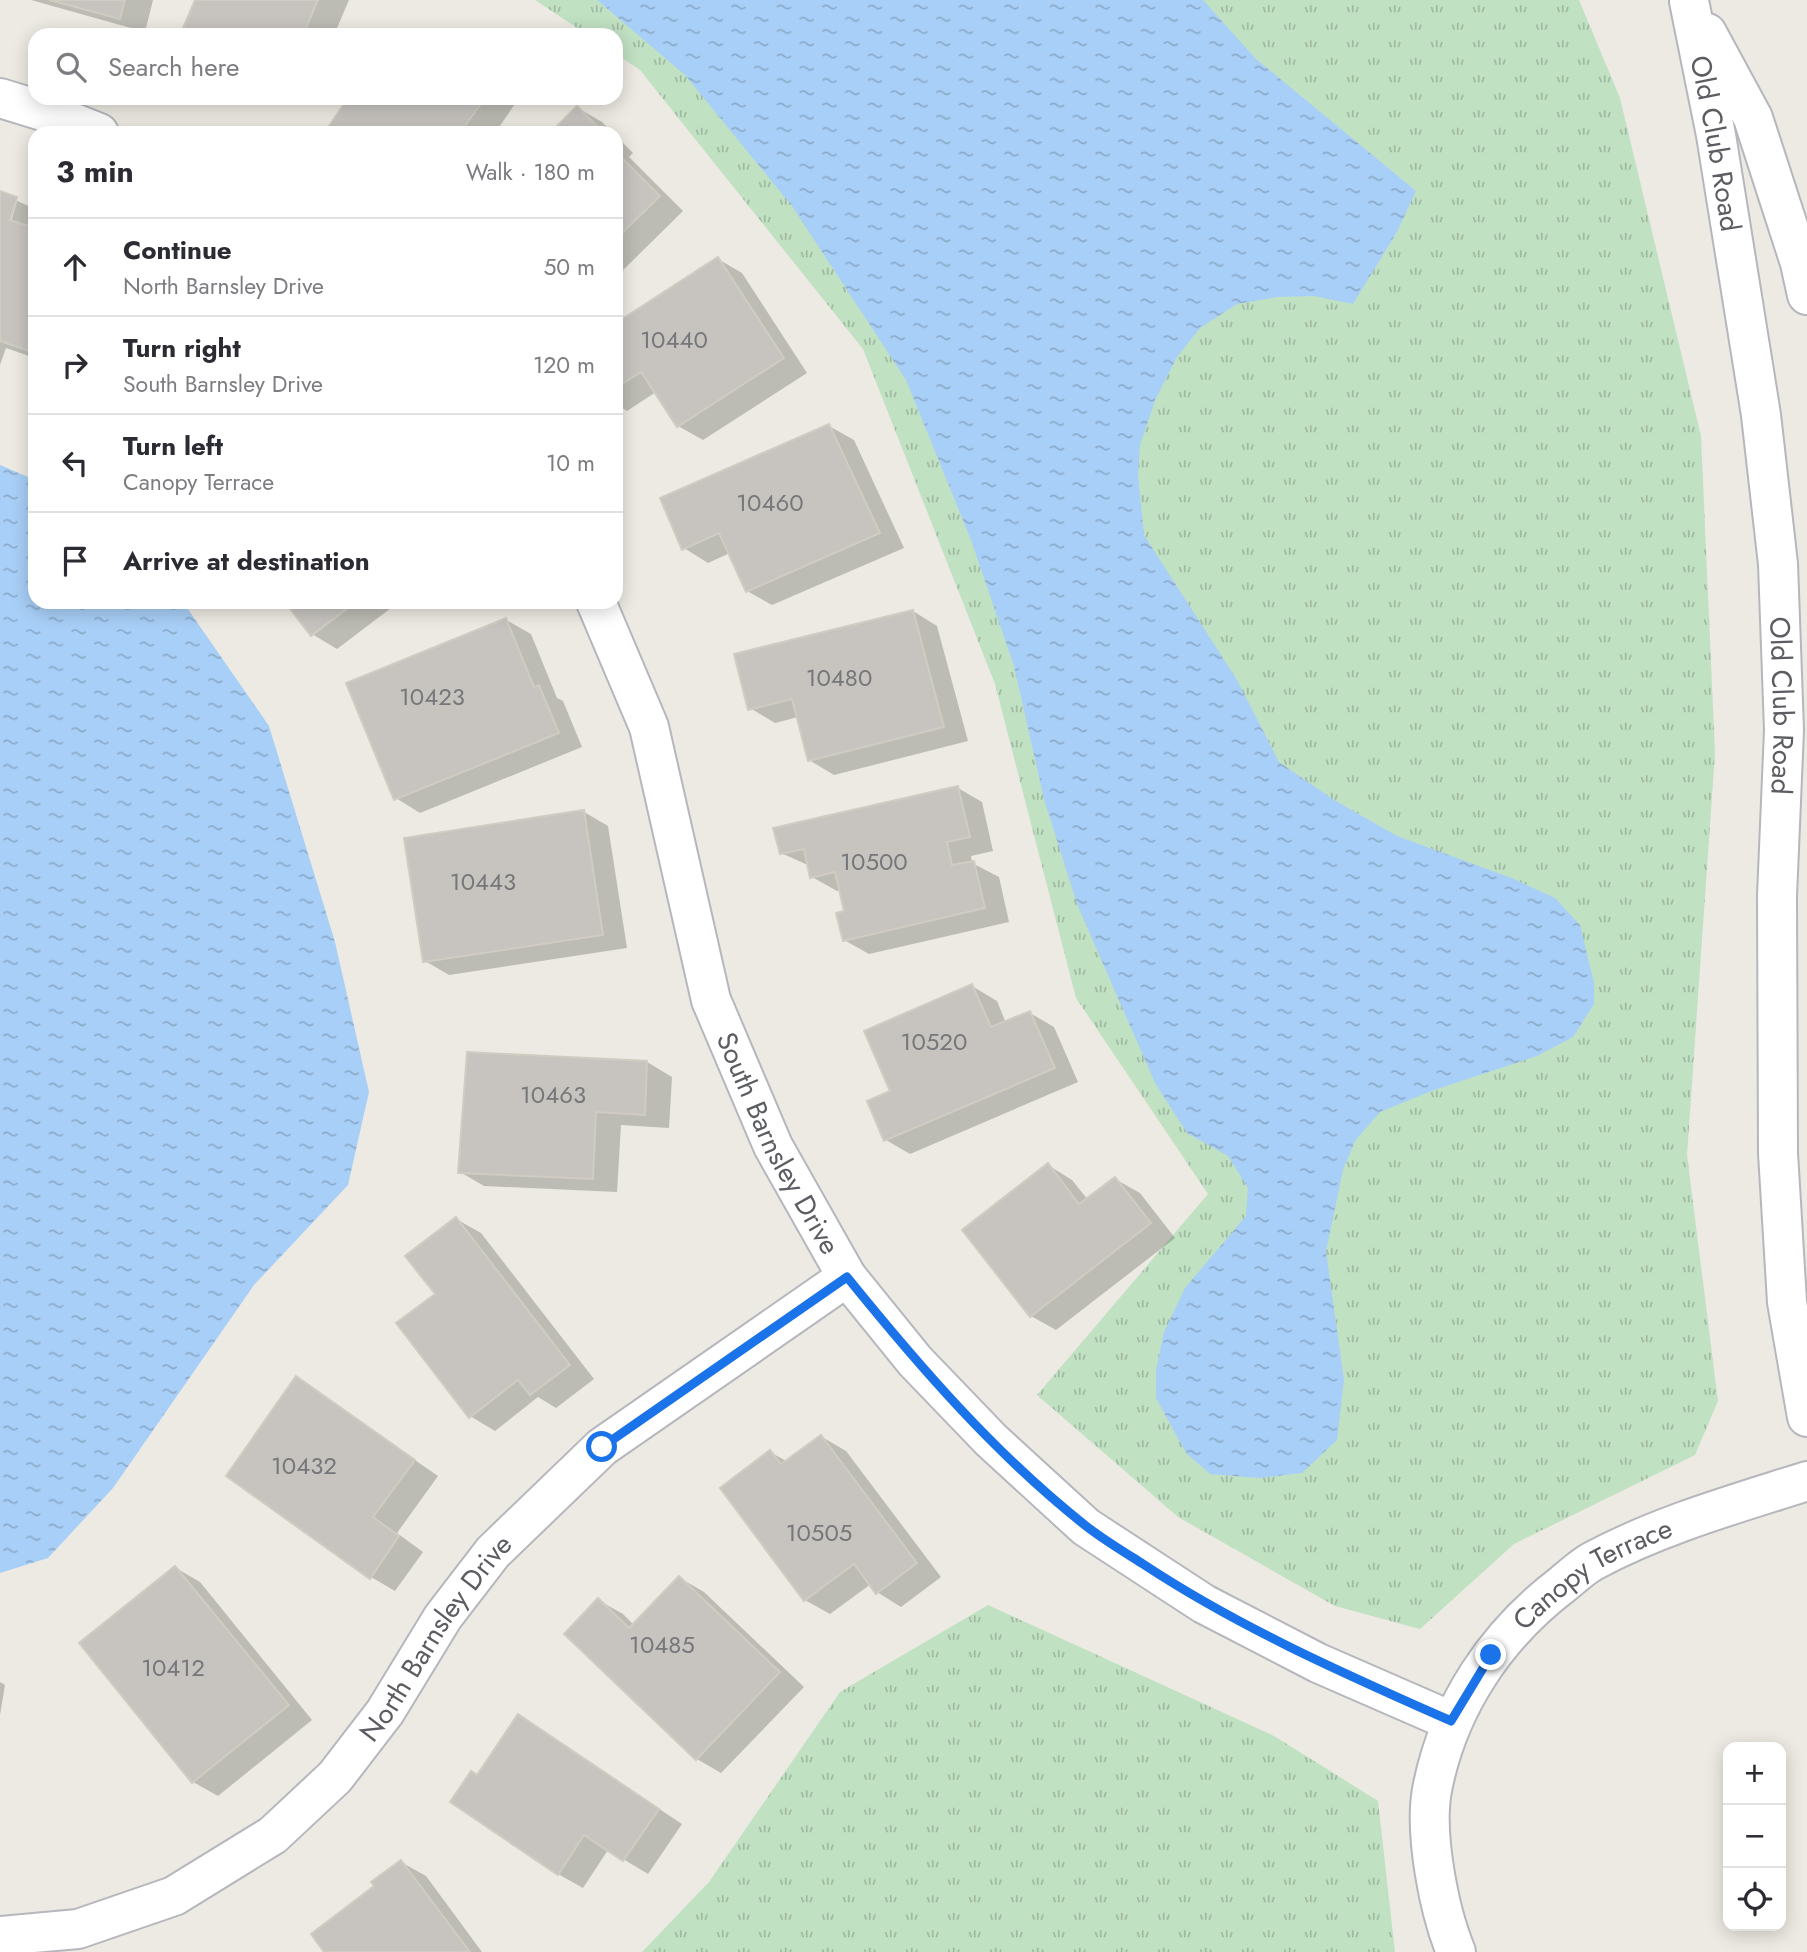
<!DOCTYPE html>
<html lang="en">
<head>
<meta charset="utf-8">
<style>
	body { margin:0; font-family:Jost,sans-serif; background:#f2f2f3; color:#2b2b33 }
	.controls { position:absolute; right:21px; bottom:21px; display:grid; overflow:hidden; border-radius:14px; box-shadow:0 4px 18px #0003 }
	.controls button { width:63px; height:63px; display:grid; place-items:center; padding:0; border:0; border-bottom:2px solid #e1e1e2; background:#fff; color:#2b2b33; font:35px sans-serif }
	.stop { position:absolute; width:21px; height:21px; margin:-16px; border:5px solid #1a73e8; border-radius:50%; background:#fff }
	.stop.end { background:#1a73e8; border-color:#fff; box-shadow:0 2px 7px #0008 }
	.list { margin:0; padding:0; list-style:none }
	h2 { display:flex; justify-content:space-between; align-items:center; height:91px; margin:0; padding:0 28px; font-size:30px }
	h2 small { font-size:23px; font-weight:400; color:#7c7c81 }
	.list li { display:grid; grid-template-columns:46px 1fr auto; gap:21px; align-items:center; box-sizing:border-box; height:98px; padding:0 28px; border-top:2px solid #e1e1e2 }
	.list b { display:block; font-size:26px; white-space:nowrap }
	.list p { margin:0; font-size:23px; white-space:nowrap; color:#7c7c81 }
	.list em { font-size:23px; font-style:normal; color:#7c7c81 }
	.icon { flex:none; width:38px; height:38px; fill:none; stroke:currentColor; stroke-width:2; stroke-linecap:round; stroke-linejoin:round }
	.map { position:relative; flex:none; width:1807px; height:1952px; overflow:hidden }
	.search { position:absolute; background:#fff; box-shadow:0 4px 18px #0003; left:28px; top:28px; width:595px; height:77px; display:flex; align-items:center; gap:18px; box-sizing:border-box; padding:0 24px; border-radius:21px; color:#7c7c81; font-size:26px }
	.panel { position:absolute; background:#fff; box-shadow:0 4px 18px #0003; left:28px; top:126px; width:595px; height:483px; border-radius:21px }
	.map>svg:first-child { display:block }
	.grass { fill:url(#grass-tufts) }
	.water { fill:url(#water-ripples) }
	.shadow { fill:#0003; fill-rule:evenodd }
	.building { fill:#c7c4c0; stroke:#d0ccc1; stroke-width:2 }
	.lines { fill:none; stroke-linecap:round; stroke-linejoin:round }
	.minor-casing { stroke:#b5b7bc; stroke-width:42 }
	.minor { stroke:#fff; stroke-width:38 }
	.route { stroke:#1a73e8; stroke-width:9 }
	.labels { text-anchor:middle; stroke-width:6; stroke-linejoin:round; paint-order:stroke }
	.number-label { font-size:24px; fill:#76777a }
	.street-label { font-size:28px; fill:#5b5d62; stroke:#fff }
</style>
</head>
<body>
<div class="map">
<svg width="1807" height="1952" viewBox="0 0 1807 1952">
	<defs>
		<pattern id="grass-tufts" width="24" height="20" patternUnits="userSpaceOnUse" patternTransform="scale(1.75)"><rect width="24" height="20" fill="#c1e1c3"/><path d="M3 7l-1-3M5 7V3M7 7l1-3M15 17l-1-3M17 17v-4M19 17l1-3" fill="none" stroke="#a0baa2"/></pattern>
		<pattern id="water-ripples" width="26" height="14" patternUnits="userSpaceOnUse" patternTransform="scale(1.75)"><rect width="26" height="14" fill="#a8cff7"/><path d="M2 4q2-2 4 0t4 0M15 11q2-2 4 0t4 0" fill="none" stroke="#8cabcb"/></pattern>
	</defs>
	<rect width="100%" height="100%" fill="#eceae2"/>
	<g class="grass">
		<path d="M535,0H1579L1620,98L1701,436L1715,753L1687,1155L1718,1401L1695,1455L1514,1544L1420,1629L1335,1606L1178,1517L1037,1395L1208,1194L1076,998L995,684L863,349L640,70L616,54V35H588Z"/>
		<path d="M988,1605L1274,1736L1378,1801L1395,1952H642L709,1882L840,1692Z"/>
	</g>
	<g class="water">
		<path d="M597,0H1203L1256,59L1416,191L1397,232L1353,304L1314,296L1277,297L1237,304L1200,328L1177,357L1156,398L1140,445L1138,475L1144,535L1237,680L1279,762L1334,800L1397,836L1514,879L1555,898L1580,925L1594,983V1004L1573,1037L1537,1056L1434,1090L1380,1112L1355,1141L1343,1170L1326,1251L1344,1380L1337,1440L1302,1473L1259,1478L1210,1474L1186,1453L1156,1398V1370L1164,1332L1185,1288L1246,1216L1248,1188L1228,1156L1187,1133L1155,1083L1077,904L1044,799L1014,666L971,540L906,380L792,206L685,75Z"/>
		<path d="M0,465L35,480V602H183L269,726L335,942L369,1092L348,1185L254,1285L113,1488L48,1558L0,1573Z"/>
	</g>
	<g class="shadow">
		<path d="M31,0H153L145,32Z"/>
		<path d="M197,0H349L334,35H182Z"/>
		<path d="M286,98H307L304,105Z"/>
		<path d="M351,98H519L495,133H335Z"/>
		<path d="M578,108L602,122L613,133H552Z"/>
		<path d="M616,136L633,153L629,157L683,211L616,277Z"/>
		<path d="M0,193L35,209V358L6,348L0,365ZM14,201H17L9,229L6,228Z"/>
		<path d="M718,259L742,273L807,373L703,440L678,426L656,392L627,411L616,404V325Z"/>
		<path d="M829,426L854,440L904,548L772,605L747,591L730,553L708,563L684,548Z"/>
		<path d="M287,602H399L337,649L312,634Z"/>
		<path d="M913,611L937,626L968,741L834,775L809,760L798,717L775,723L750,708Z"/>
		<path d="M506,620L531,634L557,698L563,701L582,747L420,813L396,798Z"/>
		<path d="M958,788L982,802L993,851L971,856L972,863L999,877L1009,922L869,954L844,940L846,913L841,890L837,891L812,877L810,866L781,853Z"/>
		<path d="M584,812L608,826L627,948L449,975L425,961Z"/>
		<path d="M972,986L997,1001L1006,1023L1030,1013L1054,1027L1078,1082L910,1154L886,1140L892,1092Z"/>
		<path d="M647,1062L672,1077L669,1128L621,1125L617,1192L484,1186L460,1172Z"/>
		<path d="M1048,1165L1072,1180L1088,1200L1115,1179L1140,1193L1175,1238L1056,1330L1031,1316Z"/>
		<path d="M456,1219L481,1233L594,1379L556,1408L538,1397L495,1431L470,1416L437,1294Z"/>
		<path d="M297,1379L438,1476L397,1533L423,1552L395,1591L371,1577Z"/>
		<path d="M822,1437L846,1451L941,1577L901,1607L877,1592L871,1584L830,1614L805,1600L770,1452L788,1462Z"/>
		<path d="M176,1568L200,1582L312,1720L218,1796L193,1782Z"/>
		<path d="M680,1578L704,1592L804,1687L721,1773L697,1759L598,1600L623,1614L634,1625Z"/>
		<path d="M0,1682L5,1685L0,1715Z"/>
		<path d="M519,1716L682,1824L648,1874L608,1850L583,1888L558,1874L477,1777Z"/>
		<path d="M401,1862L426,1876L482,1952H326L377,1886Z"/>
	</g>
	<g class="building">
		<path d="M49,0H125L120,19Z"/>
		<path d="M195,0H318L303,35H180Z"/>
		<path d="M348,98H485L460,133H332L327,129Z"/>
		<path d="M577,106L604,133H550Z"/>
		<path d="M616,152L660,196L616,239Z"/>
		<path d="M0,191L17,197L10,220L35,228V342L32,352L0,341Z"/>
		<path d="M718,257L784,358L677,427L641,372L616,388V323Z"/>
		<path d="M829,424L880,533L746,592L719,533L682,550L660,498Z"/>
		<path d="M285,602H356L311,636Z"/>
		<path d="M913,610L944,727L808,761L792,699L748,710L734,654Z"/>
		<path d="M506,618L534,687L539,685L559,733L394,800L346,683Z"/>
		<path d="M958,786L970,837L947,842L952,865L974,861L985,908L843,941L836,913L844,911L835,872L810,878L804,849L780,854L773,828Z"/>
		<path d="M584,810L603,935L423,962L404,838Z"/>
		<path d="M972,984L991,1027L1030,1011L1055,1068L884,1141L867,1101L890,1091L864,1031Z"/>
		<path d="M467,1052L647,1061L645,1115L596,1112L593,1179L458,1173Z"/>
		<path d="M1048,1163L1079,1204L1115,1177L1151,1223L1030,1317L962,1230Z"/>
		<path d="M456,1217L570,1365L530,1395L518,1380L469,1418L396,1323L435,1294L405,1256Z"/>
		<path d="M296,1376L415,1460L373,1517L399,1536L370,1579L226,1476Z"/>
		<path d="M821,1435L917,1563L876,1594L854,1564L804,1601L720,1488L770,1450L781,1464Z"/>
		<path d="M175,1566L289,1705L192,1783L79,1643Z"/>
		<path d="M679,1576L780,1672L696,1760L564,1634L598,1598L629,1628Z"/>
		<path d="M518,1714L659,1809L623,1861L584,1835L558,1875L450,1802L471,1771L477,1775Z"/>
		<path d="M401,1860L470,1952H324L311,1934L374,1886L371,1882Z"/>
	</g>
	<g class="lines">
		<g class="minor-casing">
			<g id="minor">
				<path id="s1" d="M1689,1L1716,135L1761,415L1778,564L1784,730L1777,896L1778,1153L1787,1302L1807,1417"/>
				<path d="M1707,33L1753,118L1800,263L1807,295"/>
				<path d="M0,98L49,113L99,133"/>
				<path id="s2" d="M596,602L649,727L711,1000L773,1146L847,1277L915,1361L991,1440L1086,1527L1204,1604L1318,1663L1451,1721"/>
				<path id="s3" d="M0,1936L78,1929L174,1896L273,1835L335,1777L385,1712L443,1617L493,1552L602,1447L847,1277"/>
				<path id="s4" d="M1456,1952C1439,1911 1424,1834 1432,1790C1448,1706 1496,1635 1563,1584C1573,1576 1582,1567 1593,1561C1660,1525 1735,1504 1807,1481"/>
			</g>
		</g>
		<use href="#minor" class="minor"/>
	</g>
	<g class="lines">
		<path class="route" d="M602,1447L847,1277C919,1366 996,1455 1086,1526C1104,1540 1124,1552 1143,1564C1240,1628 1345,1674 1451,1721L1491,1655"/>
	</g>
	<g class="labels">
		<g class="number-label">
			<text x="674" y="348">10440</text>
			<text x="770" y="511">10460</text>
			<text x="839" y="686">10480</text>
			<text x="432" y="705">10423</text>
			<text x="874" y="870">10500</text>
			<text x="483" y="890">10443</text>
			<text x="934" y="1050">10520</text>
			<text x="553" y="1103">10463</text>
			<text x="304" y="1474">10432</text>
			<text x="819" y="1541">10505</text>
			<text x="662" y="1653">10485</text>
			<text x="173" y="1676">10412</text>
		</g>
		<g class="street-label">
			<text dy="10" stroke="none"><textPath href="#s1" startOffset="145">Old Club Road</textPath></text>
			<text dy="10" stroke="none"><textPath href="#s1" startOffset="712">Old Club Road</textPath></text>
			<text dy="10" stroke="none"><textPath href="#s2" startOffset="574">South Barnsley Drive</textPath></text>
			<text dy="10" stroke="none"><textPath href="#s4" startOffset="446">Canopy Terrace</textPath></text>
			<text dy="10" stroke="none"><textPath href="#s3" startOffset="553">North Barnsley Drive</textPath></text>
		</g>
	</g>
</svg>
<div class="controls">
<button>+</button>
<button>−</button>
<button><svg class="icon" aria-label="locate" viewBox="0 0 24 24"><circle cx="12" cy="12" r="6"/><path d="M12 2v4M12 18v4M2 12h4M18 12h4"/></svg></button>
</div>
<div class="stop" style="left:602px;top:1447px"></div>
<div class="stop end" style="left:1491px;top:1655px"></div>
<div class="search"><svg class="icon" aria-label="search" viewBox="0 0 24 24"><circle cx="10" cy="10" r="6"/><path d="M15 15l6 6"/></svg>Search here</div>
<section class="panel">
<h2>3 min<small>Walk · 180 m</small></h2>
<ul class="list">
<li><svg class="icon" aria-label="ahead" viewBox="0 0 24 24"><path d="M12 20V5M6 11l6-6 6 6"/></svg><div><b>Continue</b><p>North Barnsley Drive</p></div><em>50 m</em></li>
<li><svg class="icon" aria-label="right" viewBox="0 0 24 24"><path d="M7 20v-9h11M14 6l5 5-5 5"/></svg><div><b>Turn right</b><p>South Barnsley Drive</p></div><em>120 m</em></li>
<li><svg class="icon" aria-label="left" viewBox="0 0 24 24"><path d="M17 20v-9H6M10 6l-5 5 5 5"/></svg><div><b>Turn left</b><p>Canopy Terrace</p></div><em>10 m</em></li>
<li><svg class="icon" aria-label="arrive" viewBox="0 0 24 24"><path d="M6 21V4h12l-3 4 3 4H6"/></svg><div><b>Arrive at destination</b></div></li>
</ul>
</section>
</div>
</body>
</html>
